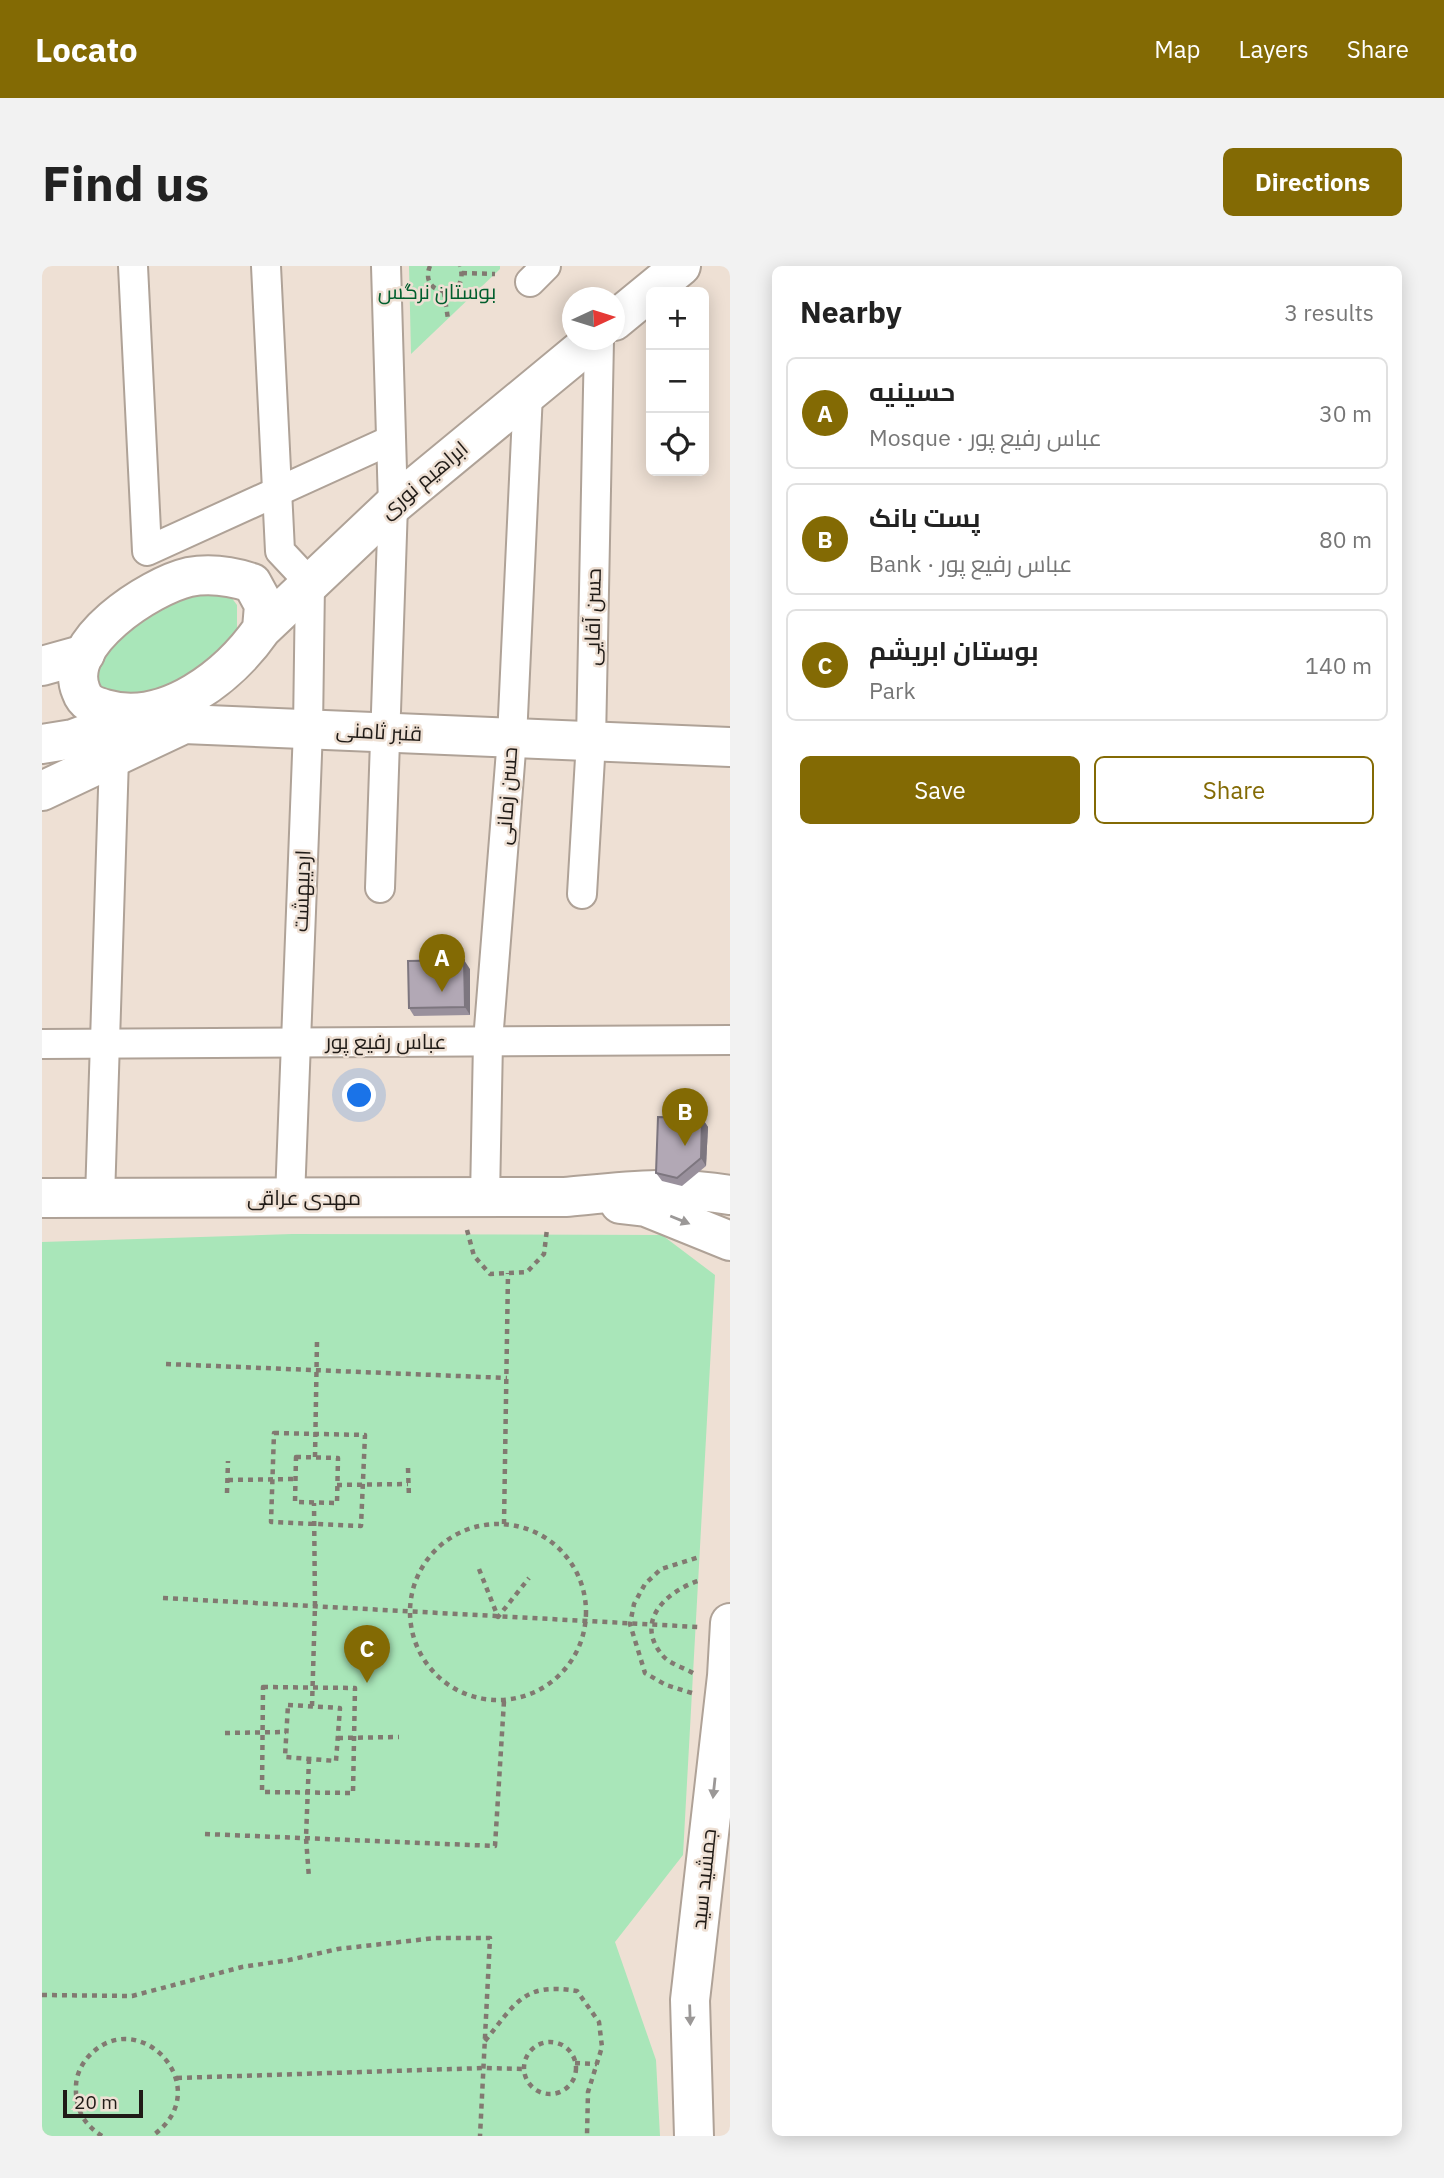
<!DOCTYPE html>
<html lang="en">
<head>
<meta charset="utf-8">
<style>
	body { margin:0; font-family:"IBM Plex Sans",Cairo,sans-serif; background:#f2f2f2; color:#222 }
	.controls { position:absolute; right:21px; top:21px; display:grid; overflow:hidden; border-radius:10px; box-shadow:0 4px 18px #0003 }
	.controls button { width:63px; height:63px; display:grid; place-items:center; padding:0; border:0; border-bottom:2px solid #e0e0e0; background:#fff; color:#222; font:35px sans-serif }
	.compass { position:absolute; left:520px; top:21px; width:63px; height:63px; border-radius:50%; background:#fff; box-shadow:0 4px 18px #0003; rotate:86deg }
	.scale { position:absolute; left:21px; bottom:18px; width:80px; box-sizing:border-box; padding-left:7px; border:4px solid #201b17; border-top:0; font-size:19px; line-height:24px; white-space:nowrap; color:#201b17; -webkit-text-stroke:5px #eee0d4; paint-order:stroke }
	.you { position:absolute; left:318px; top:830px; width:24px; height:24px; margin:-18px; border:5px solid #fff; border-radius:50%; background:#1a73e8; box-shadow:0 0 0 10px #1a73e833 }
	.badge { display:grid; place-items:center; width:46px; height:46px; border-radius:50%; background:#836a04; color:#fff; font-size:23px; font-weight:700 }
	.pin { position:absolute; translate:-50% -58px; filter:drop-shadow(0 2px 4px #0008) }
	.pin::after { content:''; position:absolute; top:37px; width:24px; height:21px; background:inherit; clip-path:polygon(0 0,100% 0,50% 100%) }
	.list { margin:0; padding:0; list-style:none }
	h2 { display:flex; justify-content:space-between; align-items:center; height:91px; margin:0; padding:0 28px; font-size:30px }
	h2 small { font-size:23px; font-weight:400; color:#767676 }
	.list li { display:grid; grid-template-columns:46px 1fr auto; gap:21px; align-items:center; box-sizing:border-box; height:112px; margin:0 14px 14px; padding:0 14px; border:2px solid #e0e0e0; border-radius:10px }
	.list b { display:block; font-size:26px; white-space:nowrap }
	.list p { margin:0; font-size:23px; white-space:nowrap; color:#767676 }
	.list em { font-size:23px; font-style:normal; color:#767676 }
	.actions { display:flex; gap:14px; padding:21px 28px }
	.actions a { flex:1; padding:16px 0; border:2px solid #836a04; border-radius:10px; text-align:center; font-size:24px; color:#836a04 }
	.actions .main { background:#836a04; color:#fff }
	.icon { flex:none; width:38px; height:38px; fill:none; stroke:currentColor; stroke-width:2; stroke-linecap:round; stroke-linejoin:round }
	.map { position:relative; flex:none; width:688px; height:1870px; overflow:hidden; border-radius:10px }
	header { display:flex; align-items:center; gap:42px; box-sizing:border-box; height:98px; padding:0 35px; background:#836a04; color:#fff }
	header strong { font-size:33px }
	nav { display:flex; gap:38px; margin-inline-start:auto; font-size:24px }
	.intro { display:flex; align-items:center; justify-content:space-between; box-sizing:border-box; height:168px; padding:0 42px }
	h1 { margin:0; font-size:49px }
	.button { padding:18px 32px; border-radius:10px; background:#836a04; color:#fff; font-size:24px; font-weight:700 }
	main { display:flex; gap:42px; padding:0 42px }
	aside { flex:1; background:#fff; border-radius:10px; box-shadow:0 4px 18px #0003 }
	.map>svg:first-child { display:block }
	.green { fill:#a9e6b9 }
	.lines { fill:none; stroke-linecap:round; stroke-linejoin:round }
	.street-casing { stroke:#afa297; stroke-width:32 }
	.secondary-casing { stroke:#afa297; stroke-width:42 }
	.path { stroke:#827971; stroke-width:4.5; stroke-dasharray:5 5; stroke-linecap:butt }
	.street { stroke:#fff; stroke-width:28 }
	.secondary { stroke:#fff; stroke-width:38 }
	.wall { fill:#99909c }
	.shaded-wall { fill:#7d767f }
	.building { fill:#b2a8b5; stroke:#7d767f; stroke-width:2 }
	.oneway { fill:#9b9897 }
	.labels { text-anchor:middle; stroke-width:5; stroke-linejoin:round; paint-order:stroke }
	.park-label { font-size:21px; fill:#005e2d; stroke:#eee0d4 }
	.street-label { font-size:21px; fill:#201b17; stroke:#eee0d4 }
</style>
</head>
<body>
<header>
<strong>Locato</strong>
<nav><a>Map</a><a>Layers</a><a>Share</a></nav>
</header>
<div class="intro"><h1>Find us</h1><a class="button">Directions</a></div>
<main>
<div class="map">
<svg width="688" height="1870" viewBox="0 0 688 1870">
	<rect width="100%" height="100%" fill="#eee0d4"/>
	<g class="green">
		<path d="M367,0H458V3L369,88Z"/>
		<path d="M150,321L186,327L195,339V368L182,385L116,433L71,434L50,416L72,367Z"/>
		<path d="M250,968L620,969L673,1009L641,1589L573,1676L614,1794L618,1870H0V976Z"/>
	</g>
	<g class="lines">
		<g class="street-casing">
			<g id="street">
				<path d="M91,0L105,285L349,174"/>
				<path d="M224,0L238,285L268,317L266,463L248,932"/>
				<path d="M488,16L504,0"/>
				<path d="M338,622L351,239L344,0"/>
				<path d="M540,628L549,475L557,74"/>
				<path d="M0,778L688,774"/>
				<path d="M58,932L72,492"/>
				<path d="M443,932L446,775L470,472L486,127"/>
			</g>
		</g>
		<g class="secondary-casing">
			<g id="secondary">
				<path d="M572,55L639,0"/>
				<path d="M220,363L222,339L210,317C189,310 169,307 147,311C108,320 19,377 39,425C43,437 52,440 63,443C124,461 188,409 220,363L351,239L551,74"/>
				<path d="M0,400L43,388"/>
				<path d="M0,478L31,473L95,449"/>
				<path d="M0,525L142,458L688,481"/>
				<path d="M0,932L523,931C579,926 633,919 688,929"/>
				<path d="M578,938L604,941L688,975"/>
				<path d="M652,1870L648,1734L685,1410L688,1357"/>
			</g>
		</g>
		<g class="path">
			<path d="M388,0C375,31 429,36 418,0"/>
			<path d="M420,7L453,8"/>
			<path d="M402,26L406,53"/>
			<path d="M425,964L432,990L448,1008L485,1006L502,988L505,963"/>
			<path d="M124,1098L465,1112"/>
			<path d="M232,1167L323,1169L319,1260L229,1256Z"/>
			<path d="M254,1191L296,1192L295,1237L253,1236Z"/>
			<path d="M273,1191L275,1075"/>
			<path d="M366,1202L367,1232"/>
			<path d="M186,1214L253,1213"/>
			<path d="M295,1219L366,1218"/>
			<path d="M185,1227L186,1195"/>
			<path d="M462,1258L466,1007"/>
			<circle cx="456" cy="1346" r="88"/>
			<path d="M437,1303L456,1351L487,1312"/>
			<path d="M121,1332L656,1361"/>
			<path d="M651,1407C642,1402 629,1398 622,1391C591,1357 623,1326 656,1315"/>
			<path d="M221,1421L313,1422L311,1527L220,1526Z"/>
			<path d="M650,1427L624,1419L603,1407L588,1358L592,1338L603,1318L619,1303L657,1291"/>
			<path d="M246,1439L298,1442L294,1495L243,1491Z"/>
			<path d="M270,1440L273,1340L272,1237"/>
			<path d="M183,1467L244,1466"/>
			<path d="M296,1472L357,1471"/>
			<path d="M267,1493L264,1572L267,1612"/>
			<path d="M163,1568L453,1580L462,1435"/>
			<path d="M0,1729L90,1730L200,1701L247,1694L296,1683L393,1672H448L438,1870"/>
			<path d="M443,1775C474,1737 481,1716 535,1725L557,1756L560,1781L546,1826L545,1870"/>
			<circle cx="508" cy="1802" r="26"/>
			<path d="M533,1797L555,1798"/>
			<path d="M135,1812L442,1802L482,1803"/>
			<path d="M60,1870C41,1858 33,1842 34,1820C34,1810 39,1799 46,1791C96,1735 178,1823 110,1870"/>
		</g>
		<use href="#street" class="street"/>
		<use href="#secondary" class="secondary"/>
	</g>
	<g class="wall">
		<path d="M428,703V749L372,750L367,742Z"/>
		<path d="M660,852L666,861L664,900L640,920L620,915L614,907Z"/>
	</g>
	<g class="shaded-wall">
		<path d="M422,694L428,703V749L423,741Z"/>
		<path d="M660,852L666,861L664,900L659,892Z"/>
	</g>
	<g class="building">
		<path d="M422,694L423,741L367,742L366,695Z"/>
		<path d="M616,851L660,852L659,892L635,912L614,907Z"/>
	</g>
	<defs><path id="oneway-solid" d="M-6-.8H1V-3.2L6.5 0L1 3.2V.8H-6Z" transform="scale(1.75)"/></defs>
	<g class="oneway">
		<use href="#oneway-solid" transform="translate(638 954) rotate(22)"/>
		<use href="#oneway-solid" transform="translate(672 1522) rotate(96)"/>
		<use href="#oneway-solid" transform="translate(648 1749) rotate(88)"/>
	</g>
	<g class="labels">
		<g class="park-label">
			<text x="395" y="33">بوستان نرگس</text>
		</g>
		<g class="street-label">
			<text transform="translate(382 214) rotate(-40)" y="7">ابراهیم نوری</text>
			<text transform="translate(551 351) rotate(-89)" y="7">حسن آقایی</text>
			<text transform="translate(337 466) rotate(3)" y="7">قنبر ثامنی</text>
			<text transform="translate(465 530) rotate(-86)" y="7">حسن زمانی</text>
			<text transform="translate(260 625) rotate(-88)" y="7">اردیبهشت</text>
			<text x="344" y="783">عباس رفیع پور</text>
			<text x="262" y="939">مهدی عراقی</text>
			<text transform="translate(662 1613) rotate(-84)" y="7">جمشید سید</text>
		</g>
	</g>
</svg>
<div class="controls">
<button>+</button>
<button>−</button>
<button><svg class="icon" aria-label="locate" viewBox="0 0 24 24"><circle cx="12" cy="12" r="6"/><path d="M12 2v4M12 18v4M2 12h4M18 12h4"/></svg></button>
</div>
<svg class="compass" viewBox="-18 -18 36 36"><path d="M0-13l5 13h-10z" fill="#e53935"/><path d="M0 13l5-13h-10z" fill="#767676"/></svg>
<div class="scale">20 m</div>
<div class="you"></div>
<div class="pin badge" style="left:400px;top:726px">A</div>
<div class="pin badge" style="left:643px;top:880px">B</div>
<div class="pin badge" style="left:325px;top:1417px">C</div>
</div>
<aside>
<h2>Nearby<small>3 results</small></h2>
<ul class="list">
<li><span class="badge">A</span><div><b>حسینیه</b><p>Mosque · عباس رفیع پور</p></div><em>30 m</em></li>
<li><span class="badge">B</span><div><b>پست بانک</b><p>Bank · عباس رفیع پور</p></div><em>80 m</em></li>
<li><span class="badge">C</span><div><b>بوستان ابریشم</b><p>Park</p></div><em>140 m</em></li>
</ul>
<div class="actions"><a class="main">Save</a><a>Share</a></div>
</aside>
</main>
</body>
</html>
